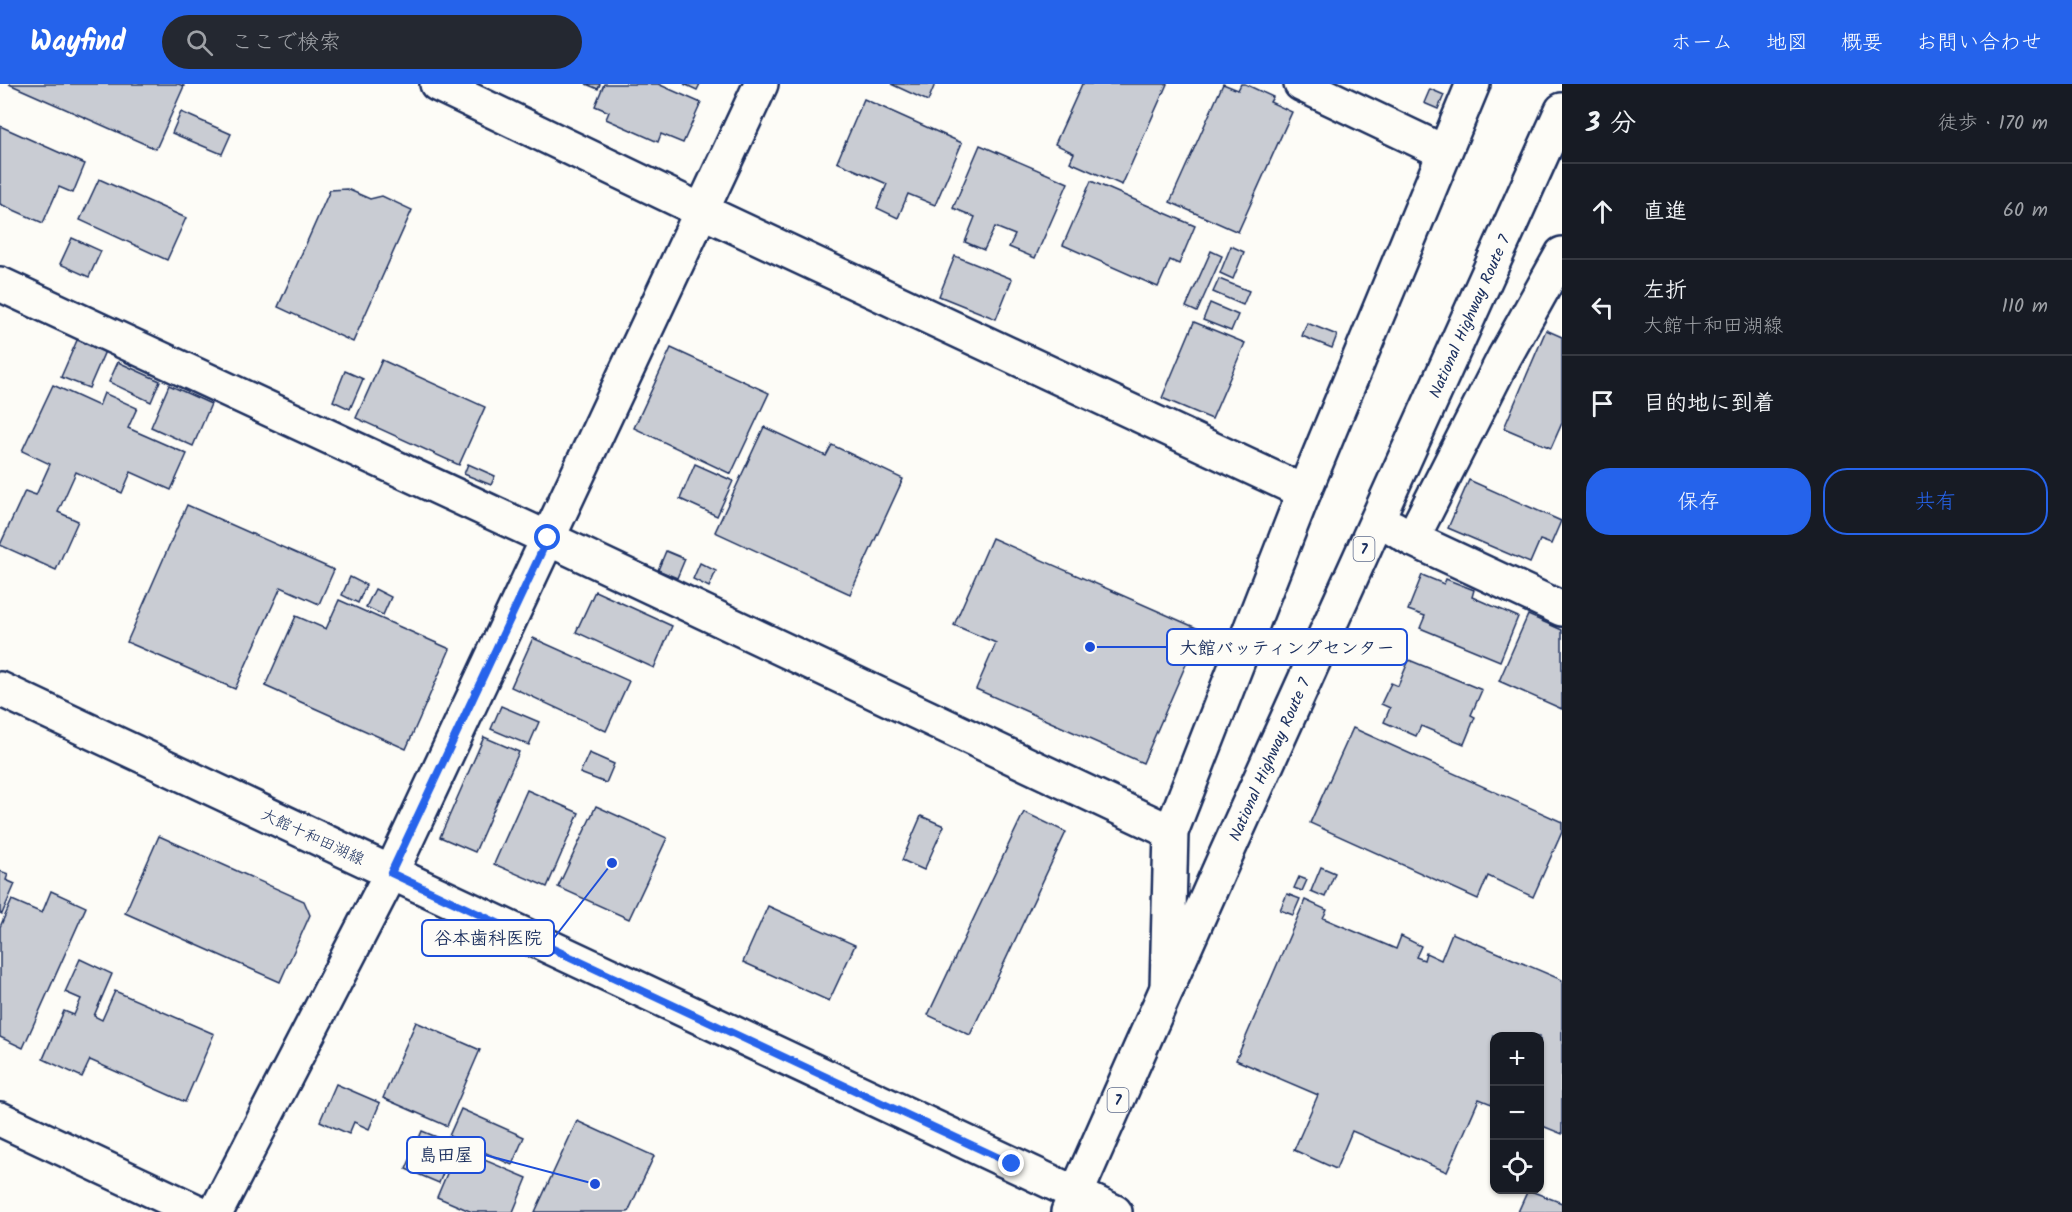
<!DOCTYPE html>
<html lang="ja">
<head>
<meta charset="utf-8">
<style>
	body { margin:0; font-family:Kalam,"Klee One",sans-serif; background:#242831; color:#f1f3f6 }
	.controls { position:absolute; right:18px; bottom:18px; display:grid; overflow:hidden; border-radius:12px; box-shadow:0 2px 4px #0004 }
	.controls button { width:54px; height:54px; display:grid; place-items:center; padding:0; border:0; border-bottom:2px solid #363941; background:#171b24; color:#f1f3f6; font:30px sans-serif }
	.stop { position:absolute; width:18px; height:18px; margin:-14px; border:4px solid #2563eb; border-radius:50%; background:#fff }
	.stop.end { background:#2563eb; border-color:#fff; box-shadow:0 2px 6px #0008 }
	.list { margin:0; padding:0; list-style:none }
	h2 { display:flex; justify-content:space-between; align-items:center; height:78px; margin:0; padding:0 24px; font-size:26px }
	h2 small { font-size:20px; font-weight:400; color:#9ea1a6 }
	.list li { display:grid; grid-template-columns:39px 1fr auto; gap:18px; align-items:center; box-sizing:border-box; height:96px; padding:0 24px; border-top:2px solid #363941 }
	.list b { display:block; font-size:22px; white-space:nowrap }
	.list p { margin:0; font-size:20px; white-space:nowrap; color:#9ea1a6 }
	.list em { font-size:20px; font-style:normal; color:#9ea1a6 }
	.actions { display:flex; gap:12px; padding:18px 24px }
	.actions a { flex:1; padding:14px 0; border:2px solid #2563eb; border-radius:24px; text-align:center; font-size:21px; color:#2563eb }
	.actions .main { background:#2563eb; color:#fff }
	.icon { flex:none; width:33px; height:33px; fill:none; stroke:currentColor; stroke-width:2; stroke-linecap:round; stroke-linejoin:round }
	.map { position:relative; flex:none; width:1562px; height:1128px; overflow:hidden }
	header { display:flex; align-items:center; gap:36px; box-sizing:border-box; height:84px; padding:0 30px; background:#2563eb; color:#fff }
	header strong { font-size:28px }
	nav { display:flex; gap:33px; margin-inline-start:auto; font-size:21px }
	.search { width:420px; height:54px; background:#242831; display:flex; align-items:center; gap:15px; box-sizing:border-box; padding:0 21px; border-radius:33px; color:#9ea1a6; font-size:22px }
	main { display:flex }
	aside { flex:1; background:#171b24 }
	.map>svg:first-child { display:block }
	.building { fill:#c9ccd3; stroke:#1b2f5e; stroke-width:1.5 }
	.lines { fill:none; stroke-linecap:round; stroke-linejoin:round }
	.minor-casing { stroke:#1b2f5e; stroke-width:38 }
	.major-casing { stroke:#1b2f5e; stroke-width:38 }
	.highway-casing { stroke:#1b2f5e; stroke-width:38 }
	.minor { stroke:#fdfcf7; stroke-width:33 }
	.major { stroke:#fdfcf7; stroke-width:33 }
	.highway { stroke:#fdfcf7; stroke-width:33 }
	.route { stroke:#2563eb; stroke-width:8 }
	.labels { text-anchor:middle; stroke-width:4.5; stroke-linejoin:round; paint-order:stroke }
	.shield { fill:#fdfcf7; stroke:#5f6c8c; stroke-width:1.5 }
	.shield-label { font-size:15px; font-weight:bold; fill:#1b2f5e }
	.street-label { font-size:16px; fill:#1b2f5e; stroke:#fdfcf7 }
	.leader { fill:none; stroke:#1d4ed8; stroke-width:2 }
	.callout-dot { fill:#1d4ed8; stroke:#fdfcf7; stroke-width:2 }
	.callout { fill:#fdfcf7; stroke:#1d4ed8; stroke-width:2 }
	.callout-label { font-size:18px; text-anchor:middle; font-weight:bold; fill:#1b2f5e }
</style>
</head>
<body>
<header>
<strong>Wayfind</strong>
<div class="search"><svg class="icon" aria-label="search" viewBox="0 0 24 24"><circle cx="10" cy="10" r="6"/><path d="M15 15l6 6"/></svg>ここで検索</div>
<nav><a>ホーム</a><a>地図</a><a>概要</a><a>お問い合わせ</a></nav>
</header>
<main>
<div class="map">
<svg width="1562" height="1128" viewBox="0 0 1562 1128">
	<rect width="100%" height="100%" fill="#fdfcf7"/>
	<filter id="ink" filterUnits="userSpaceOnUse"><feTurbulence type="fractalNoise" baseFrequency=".0167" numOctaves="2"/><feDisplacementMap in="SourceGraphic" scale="12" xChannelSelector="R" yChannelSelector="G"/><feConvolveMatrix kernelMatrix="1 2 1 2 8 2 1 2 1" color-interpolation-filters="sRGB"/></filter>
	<g filter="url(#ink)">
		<g class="building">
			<path d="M9,0H178L184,2L156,65Z"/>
			<path d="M586,0H600L598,5Z"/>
			<path d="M604,0H658L701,19L683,59L661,50L658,58L606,35L609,28L595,22Z"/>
			<path d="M684,0H700L697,6Z"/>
			<path d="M891,0H935L928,17Z"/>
			<path d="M1082,0H1167L1122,101L1070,78L1074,69L1055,60Z"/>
			<path d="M1223,0L1238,6L1241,0H1245L1273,13L1270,18L1292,28L1238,148L1170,118Z"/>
			<path d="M1430,5L1444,11L1438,25L1424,19Z"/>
			<path d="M864,15L962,59L935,121L908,110L898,134L877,124L887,100L837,78Z"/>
			<path d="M181,28L231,50L222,70L172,49Z"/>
			<path d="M0,42L85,80L73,109L59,103L43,139L0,120Z"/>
			<path d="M980,61L1068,99L1035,174L1009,163L1015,151L995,143L984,166L965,158L975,133L953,124Z"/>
			<path d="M99,95L186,134L167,176L80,136Z"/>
			<path d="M1091,97L1195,142L1179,180L1170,176L1158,203L1063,161Z"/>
			<path d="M347,105L370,115L382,112L412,126L353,258L278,223L330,106Z"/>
			<path d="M72,154L101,167L89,193L60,180Z"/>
			<path d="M1231,162L1244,168L1233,195L1220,189Z"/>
			<path d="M1211,167L1222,172L1197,228L1186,223Z"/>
			<path d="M955,172L1012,195L996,235L939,212Z"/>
			<path d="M1219,195L1249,207L1243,221L1213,208Z"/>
			<path d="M1210,219L1238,231L1231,247L1203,236Z"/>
			<path d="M1194,238L1245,259L1212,335L1162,314Z"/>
			<path d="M1307,239L1337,251L1332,264L1302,252Z"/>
			<path d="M1546,246L1562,253V339L1551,364L1504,344Z"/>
			<path d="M78,254L105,267L89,304L61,293Z"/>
			<path d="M671,264L769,309L731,390L634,344Z"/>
			<path d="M382,276L485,323L459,381L356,334Z"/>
			<path d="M118,278L160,297L151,318L109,298Z"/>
			<path d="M345,287L363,295L350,325L333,317Z"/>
			<path d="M53,301L99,322L104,309L137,324L128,344L187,370L171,406L131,388L122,409L76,388L58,428L78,437L56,486L0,461L25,407L36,411L50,380L22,367Z"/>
			<path d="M169,301L211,320L193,362L151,343Z"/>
			<path d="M764,343L826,372L832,361L903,395L850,510L715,448Z"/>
			<path d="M468,380L495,392L491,401L464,390Z"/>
			<path d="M695,380L733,397L717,432L680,415Z"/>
			<path d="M1469,396L1561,437L1551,460L1540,456L1530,479L1448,444Z"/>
			<path d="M187,421L334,486L319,520L281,503L235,605L127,558Z"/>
			<path d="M992,454L1201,546L1143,679L976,605L996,559L954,541Z"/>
			<path d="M666,467L685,475L677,494L658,486Z"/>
			<path d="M700,479L716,487L709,503L693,495Z"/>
			<path d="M1422,491L1444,500L1446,495L1474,506L1472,513L1518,533L1500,577L1420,544L1425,532L1408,526Z"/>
			<path d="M350,493L366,501L358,519L342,511Z"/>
			<path d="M375,505L391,513L383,531L366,523Z"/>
			<path d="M595,507L672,542L654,584L576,548Z"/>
			<path d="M339,516L450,565L406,665L265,602L296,532L326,545Z"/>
			<path d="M1528,531L1562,546V625L1499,597Z"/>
			<path d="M533,554L629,597L606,647L511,603Z"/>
			<path d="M1409,576L1482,606L1471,631L1475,633L1464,660L1421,642L1416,652L1384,638L1390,624L1381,620L1391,599L1398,602Z"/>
			<path d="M501,622L539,638L529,661L491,645Z"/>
			<path d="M1353,644L1562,738V748L1533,813L1488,792L1478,815L1310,739Z"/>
			<path d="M484,653L519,668L475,768L440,753Z"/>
			<path d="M589,669L614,680L606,699L580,689Z"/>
			<path d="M527,706L579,729L547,803L494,780Z"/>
			<path d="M596,722L667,754L629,835L558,803Z"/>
			<path d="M1024,728L1066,748L970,951L928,931Z"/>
			<path d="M921,732L944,742L924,786L902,776Z"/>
			<path d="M159,752L304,817L310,831L280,898L125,829Z"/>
			<path d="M1321,783L1335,789L1325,813L1311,807Z"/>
			<path d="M0,787L8,790L6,796L15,800L2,830L0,829Z"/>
			<path d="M1299,793L1307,796L1302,807L1294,804Z"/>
			<path d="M51,807L86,823L23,964L0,953V843L12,816L42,829Z"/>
			<path d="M1287,810L1300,815L1293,831L1280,826Z"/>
			<path d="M1305,816L1327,826L1323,834L1396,865L1401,852L1421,862L1416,873L1424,876L1426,869L1441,876L1452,849L1562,896V1050L1540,1041V952H1494V1021L1479,1015L1447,1088L1352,1047L1336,1085L1294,1066L1318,1011L1236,976Z"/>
			<path d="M768,822L855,861L829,917L743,878Z"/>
			<path d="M80,875L112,890L94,932L102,936L115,907L214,950L185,1018L90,976L82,993L43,975L64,927L74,931L81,915L65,908Z"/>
			<path d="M416,938L480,966L447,1042L383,1014Z"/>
			<path d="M336,1000L380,1019L369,1045L354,1038L349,1050L320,1037Z"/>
			<path d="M461,1025L524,1053L512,1081L449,1052Z"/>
			<path d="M577,1037L654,1072L628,1128H535Z"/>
			<path d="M422,1047L461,1063L456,1075L450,1072L439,1099L406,1085Z"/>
			<path d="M468,1069L527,1094L513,1128H472L437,1113L451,1080L461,1085Z"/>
			<path d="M1528,1106L1562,1119V1128H1518Z"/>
		</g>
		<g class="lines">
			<g class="minor-casing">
				<g id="minor">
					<path d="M437,0L702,127L1304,408"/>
					<path d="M1301,0L1444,68"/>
					<path d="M0,200L547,454L1171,748"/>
					<path d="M1394,444L1412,455L1562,525"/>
					<path d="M1412,455L1504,274L1562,170"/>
					<path d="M1167,904L1171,748L1304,408L1473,0"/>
					<path d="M0,1035L198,1128"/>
					<path d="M216,1128L391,789L761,0"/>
				</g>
			</g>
			<g class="major-casing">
				<path id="major" d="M0,605L1115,1128"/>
			</g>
			<g class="highway-casing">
				<path id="highway" d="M1068,1128L1225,773L1562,26"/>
			</g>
			<use href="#minor" class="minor"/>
			<use href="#major" class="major"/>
			<use href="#highway" class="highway"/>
		</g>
	</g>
	<g class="lines" filter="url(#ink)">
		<path class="route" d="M548,454L391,789L1012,1080"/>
	</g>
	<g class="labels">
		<g class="shield">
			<rect x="1353.5" y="453" width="21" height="24" rx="4.5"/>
			<rect x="1107.5" y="1004" width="21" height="24" rx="4.5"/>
		</g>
		<g class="shield-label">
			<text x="1364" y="470">7</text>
			<text x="1118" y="1021">7</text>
		</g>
		<g class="street-label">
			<text transform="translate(1469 232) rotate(-66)" y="6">National Highway Route 7</text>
			<text transform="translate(1269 675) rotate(-66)" y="6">National Highway Route 7</text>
			<text transform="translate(313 752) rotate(25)" y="6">大館十和田湖線</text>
		</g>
	</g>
	<path class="leader" d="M1090 563L1167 563M612 779L554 854M595 1100L485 1071"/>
	<g class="callout-dot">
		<circle cx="1090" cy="563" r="6"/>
		<circle cx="612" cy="779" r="6"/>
		<circle cx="595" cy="1100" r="6"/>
	</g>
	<g class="callout">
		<rect x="1167" y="545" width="240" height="36" rx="6"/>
		<rect x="422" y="836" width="132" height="36" rx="6"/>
		<rect x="407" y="1053" width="78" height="36" rx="6"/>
	</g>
	<g class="callout-label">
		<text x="1287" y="570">大館バッティングセンター</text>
		<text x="488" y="860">谷本歯科医院</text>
		<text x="446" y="1077">島田屋</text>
	</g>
</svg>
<div class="controls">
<button>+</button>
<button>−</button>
<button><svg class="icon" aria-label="locate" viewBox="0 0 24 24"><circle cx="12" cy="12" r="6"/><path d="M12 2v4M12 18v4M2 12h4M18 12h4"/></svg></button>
</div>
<div class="stop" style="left:548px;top:454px"></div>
<div class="stop end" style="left:1012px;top:1080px"></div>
</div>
<aside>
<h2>3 分<small>徒歩 · 170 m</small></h2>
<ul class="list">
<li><svg class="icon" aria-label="ahead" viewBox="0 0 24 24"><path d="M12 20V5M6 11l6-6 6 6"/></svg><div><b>直進</b></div><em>60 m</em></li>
<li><svg class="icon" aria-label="left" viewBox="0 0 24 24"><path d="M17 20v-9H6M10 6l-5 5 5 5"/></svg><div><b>左折</b><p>大館十和田湖線</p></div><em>110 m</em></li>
<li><svg class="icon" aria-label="arrive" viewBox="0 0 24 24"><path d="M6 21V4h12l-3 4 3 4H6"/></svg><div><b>目的地に到着</b></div></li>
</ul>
<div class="actions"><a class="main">保存</a><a>共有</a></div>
</aside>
</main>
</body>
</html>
